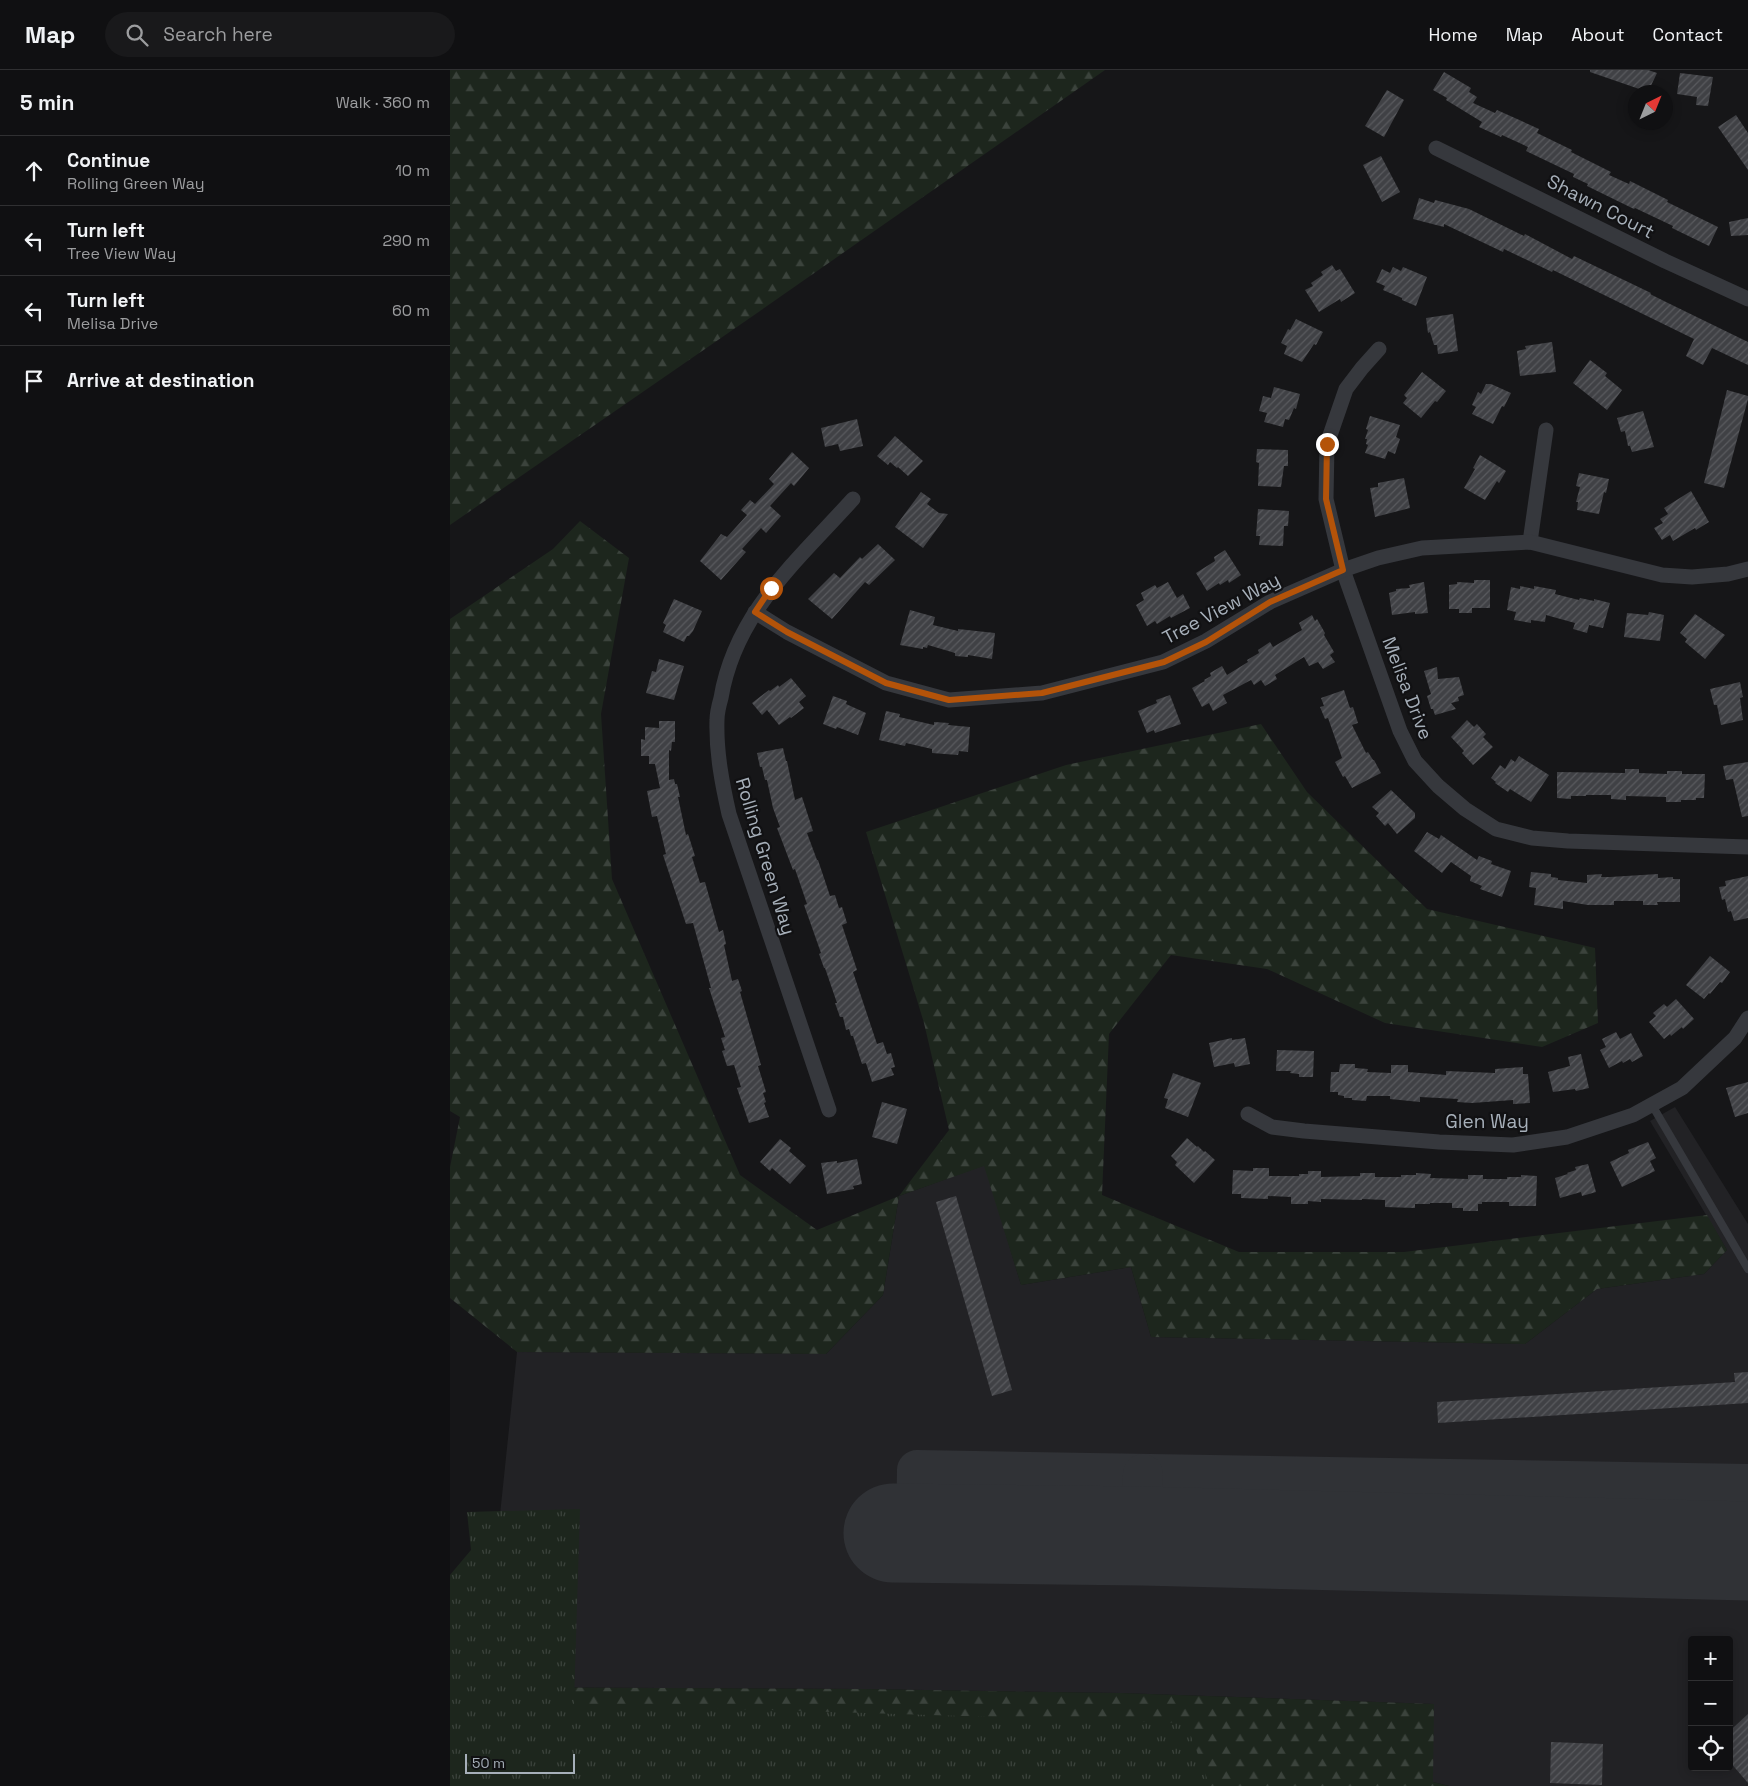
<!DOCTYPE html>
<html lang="en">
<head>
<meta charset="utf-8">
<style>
	body { margin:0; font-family:"Space Grotesk",sans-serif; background:#19191b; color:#f1f3f6 }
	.controls { position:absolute; right:15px; bottom:15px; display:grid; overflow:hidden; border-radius:5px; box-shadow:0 2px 12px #0003 }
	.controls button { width:45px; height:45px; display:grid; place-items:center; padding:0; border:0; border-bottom:1px solid #303032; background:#101012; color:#f1f3f6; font:25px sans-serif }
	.compass { position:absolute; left:1178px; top:15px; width:45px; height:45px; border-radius:50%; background:#101012; box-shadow:0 2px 12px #0003; rotate:43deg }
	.scale { position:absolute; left:15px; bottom:12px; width:110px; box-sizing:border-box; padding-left:5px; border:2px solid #a6afb9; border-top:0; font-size:14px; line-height:18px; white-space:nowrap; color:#a6afb9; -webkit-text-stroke:4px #111113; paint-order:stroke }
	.stop { position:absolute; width:15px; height:15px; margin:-11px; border:4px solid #b45309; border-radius:50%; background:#fff }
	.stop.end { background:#b45309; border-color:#fff; box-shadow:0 1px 5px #0008 }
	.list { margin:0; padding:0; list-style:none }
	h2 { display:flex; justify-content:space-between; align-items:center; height:65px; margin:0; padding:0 20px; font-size:21px }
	h2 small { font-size:16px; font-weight:400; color:#9c9d9f }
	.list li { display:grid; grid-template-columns:32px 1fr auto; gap:15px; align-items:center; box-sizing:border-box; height:70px; padding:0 20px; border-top:1px solid #303032 }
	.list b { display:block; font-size:19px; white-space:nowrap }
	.list p { margin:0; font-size:16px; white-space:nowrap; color:#9c9d9f }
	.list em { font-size:16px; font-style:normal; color:#9c9d9f }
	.icon { flex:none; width:28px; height:28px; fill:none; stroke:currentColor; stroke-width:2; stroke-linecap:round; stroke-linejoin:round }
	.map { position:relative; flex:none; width:1298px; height:1716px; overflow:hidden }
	header { display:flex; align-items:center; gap:30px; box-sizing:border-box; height:70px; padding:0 25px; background:#101012; border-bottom:1px solid #303032 }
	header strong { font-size:24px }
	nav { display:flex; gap:28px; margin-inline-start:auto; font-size:18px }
	.search { width:350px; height:45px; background:#19191b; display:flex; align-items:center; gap:12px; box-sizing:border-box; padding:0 18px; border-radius:28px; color:#9c9d9f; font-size:19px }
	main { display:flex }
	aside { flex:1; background:#101012 }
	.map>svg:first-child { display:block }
	.built { fill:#222225; fill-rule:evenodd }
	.forest { fill:url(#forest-firs) }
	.park { fill:url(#park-tufts) }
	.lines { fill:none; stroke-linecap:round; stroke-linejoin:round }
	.taxiway { stroke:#303236; stroke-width:40 }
	.runway { stroke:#303236; stroke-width:99 }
	.building { fill:url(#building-hatch) }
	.lane { stroke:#36383d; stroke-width:8 }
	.street { stroke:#36383d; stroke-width:15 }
	.route { stroke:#b45309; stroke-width:6 }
	.labels { text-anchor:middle; stroke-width:4.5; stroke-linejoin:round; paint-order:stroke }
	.street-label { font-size:19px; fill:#a6afb9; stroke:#111113 }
</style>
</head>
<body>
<header>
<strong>Map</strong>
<div class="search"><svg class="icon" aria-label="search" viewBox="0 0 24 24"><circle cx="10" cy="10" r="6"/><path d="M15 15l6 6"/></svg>Search here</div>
<nav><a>Home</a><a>Map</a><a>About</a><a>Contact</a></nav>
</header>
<main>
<aside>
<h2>5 min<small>Walk · 360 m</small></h2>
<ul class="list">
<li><svg class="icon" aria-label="ahead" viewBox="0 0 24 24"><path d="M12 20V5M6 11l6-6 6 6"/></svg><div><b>Continue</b><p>Rolling Green Way</p></div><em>10 m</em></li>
<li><svg class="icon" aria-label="left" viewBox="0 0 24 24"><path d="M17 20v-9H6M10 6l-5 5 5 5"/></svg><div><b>Turn left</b><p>Tree View Way</p></div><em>290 m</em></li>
<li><svg class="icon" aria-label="left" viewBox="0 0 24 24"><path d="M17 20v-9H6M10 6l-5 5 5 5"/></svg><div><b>Turn left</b><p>Melisa Drive</p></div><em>60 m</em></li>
<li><svg class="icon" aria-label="arrive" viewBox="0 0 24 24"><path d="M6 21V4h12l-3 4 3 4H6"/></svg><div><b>Arrive at destination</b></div></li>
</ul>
</aside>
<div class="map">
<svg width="1298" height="1716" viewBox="0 0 1298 1716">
	<defs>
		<pattern id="forest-firs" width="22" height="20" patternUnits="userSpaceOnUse" patternTransform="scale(1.25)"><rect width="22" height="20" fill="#1d261d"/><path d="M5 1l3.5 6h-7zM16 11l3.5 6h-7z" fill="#3b433c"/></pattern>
		<pattern id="park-tufts" width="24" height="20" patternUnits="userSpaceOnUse" patternTransform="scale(1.25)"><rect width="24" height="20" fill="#1d261d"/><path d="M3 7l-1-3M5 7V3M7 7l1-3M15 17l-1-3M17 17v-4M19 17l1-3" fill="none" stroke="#3b433c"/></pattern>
		<pattern id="building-hatch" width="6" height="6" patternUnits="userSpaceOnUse" patternTransform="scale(1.25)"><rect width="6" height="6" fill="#404145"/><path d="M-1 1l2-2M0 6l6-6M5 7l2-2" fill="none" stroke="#595a5e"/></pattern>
	</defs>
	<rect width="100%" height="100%" fill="#161618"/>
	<path class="built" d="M1225,1037L1298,1154V1716H999L983,1712V1634L670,1623L411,1619L32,1617L67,1282L376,1284L433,1225L449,1126L535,1095L571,1215L681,1197L701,1267L1075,1274L1147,1219L1254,1204L1277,1180L1200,1051ZM1242,1570H1279V1697H1242Z"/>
	<g class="forest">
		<path d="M0,0H655L297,250L0,455Z"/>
		<path d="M130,451L179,488L151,644L162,809L290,1105L367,1160L449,1126L499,1060L474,953L416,762L616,695L811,654L857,722L977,839L1145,878L1148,953L1092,977L935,953L817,899L721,885L659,964L652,1125L789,1182H954L1257,1145L1277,1180L1254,1204L1147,1219L1075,1274L701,1267L681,1197L571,1215L534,1096L449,1126L433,1225L376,1284L67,1282L0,1228V1097L10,1047L0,1041V549L103,479Z"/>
		<path d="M0,1608L32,1617L411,1619L670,1623L984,1634L983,1712L999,1716H0Z"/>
	</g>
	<path class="park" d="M130,1439L124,1634L736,1653L760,1716H0V1505L21,1480L17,1442Z"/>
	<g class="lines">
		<g class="taxiway">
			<path d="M466,1464L467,1400L1298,1414"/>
			<path d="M692,1466L693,1404"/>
		</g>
		<path class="runway" d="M443,1463L692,1466L1298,1481"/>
	</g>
	<g class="building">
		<path d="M1140,0H1198L1207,3L1198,22L1140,2Z"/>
		<path d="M994,2L1021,18L1019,22L1027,27L1023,33L1045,43L1047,40L1089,59L1087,63L1122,80L1121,82L1161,102L1159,105L1179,114L1180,111L1218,130L1217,132L1268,157L1259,176L1222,158L1223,156L1185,138L1184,139L1137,116L1138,114L1123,107L1124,104L1076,81L1078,77L1052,65L1051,67L1029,57L1032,52L996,30L997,28L983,20Z"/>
		<path d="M1230,3L1263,7L1258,36L1246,35L1247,27L1227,24Z"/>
		<path d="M937,20L954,30L934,67L915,56Z"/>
		<path d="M1286,45L1298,63V100L1268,57Z"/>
		<path d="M931,86L950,122L932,132L913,95Z"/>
		<path d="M969,128L984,133L985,130L1019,139L1074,166L1075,164L1122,189L1124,186L1201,223L1200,224L1218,233L1298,272V295L1262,278L1253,295L1236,286L1244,269L1103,200L1102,202L1054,179L1053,182L994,154V157L963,149Z"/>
		<path d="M1298,148V165L1281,166L1279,152Z"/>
		<path d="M882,195L886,201L890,199L905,223L891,232L890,229L869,242L855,220L863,216L861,213L873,205L871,202Z"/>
		<path d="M943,197L951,201L953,197L977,207L966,236L952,230V228L933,220L935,216L926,212L932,199L940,203Z"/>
		<path d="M1003,244L1008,281L988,284L987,275H984L980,262L978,263L976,248Z"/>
		<path d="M846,249L873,262L866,275L864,274L852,292L834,284L837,276L831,273L838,259L840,260Z"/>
		<path d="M1102,272L1106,302L1070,306L1067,281L1076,279L1075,276Z"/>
		<path d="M1140,290L1157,303L1155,306L1172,320L1157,340L1123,313Z"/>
		<path d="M972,302L996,321L987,332L985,331L971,348L953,333L957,328L954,325Z"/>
		<path d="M1036,314H1041L1061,323L1054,337L1052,336L1043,354L1022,344L1026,337L1022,335L1028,322L1031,324Z"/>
		<path d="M824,317L850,324L846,339L844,338L839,350L835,349L833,357L814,352L817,343L809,341L813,326L821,328Z"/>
		<path d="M1277,320L1298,326V329L1274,418L1254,413Z"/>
		<path d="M1193,341L1204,377L1182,382L1180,376H1178L1175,361L1171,362L1167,348Z"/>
		<path d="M920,346L950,355L946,367L950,369L945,384L938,381L935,389L915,383L918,375L916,374L917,369H915L918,360L916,359Z"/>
		<path d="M407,349L413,376L390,381L388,374L375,377L371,358Z"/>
		<path d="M445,366L473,391L458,406L448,397L447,398L440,392L438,395L427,386Z"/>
		<path d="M807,379L838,380V396H834L831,417L808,416L809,393L806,392Z"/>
		<path d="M342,382L359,398L344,416L341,413L320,436L331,446L316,463L311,458L292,479L296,482L271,510L250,491L271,464L277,467L297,445L291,440L300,430L305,434L324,414L319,409Z"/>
		<path d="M1030,385L1056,401L1049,413L1047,411L1035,430L1014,418L1025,399L1023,398Z"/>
		<path d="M1129,403L1159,409L1156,423L1154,422L1149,444L1127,440L1128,432H1126L1130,417L1126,416Z"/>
		<path d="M954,408L960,438L925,447L920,418L928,417V413Z"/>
		<path d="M1241,421L1259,452L1246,460L1245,458L1223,471L1220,465L1212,470L1204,458L1213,453L1210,449L1218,444L1214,438Z"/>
		<path d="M471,422L481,429L477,434L489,443L498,444L473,478L445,457Z"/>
		<path d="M808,439L839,441L838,456H834L833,476L809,475L810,466H806Z"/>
		<path d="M428,474L445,490L419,515L415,512L382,549L358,529L384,503L390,508L410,487L412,489Z"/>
		<path d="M775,480L791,505L779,513L778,510L770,515L769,513L757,521L746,503L765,491L764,487Z"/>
		<path d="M1024,510H1040V538H1022V543H1009V539H999V515L1007,514V512L1024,513Z"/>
		<path d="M718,512L727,528L733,524L740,538L721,548L720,546L707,554L705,551L697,556L686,535L694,530L691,523L705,515L707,518Z"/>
		<path d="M974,512L978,543L965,544V542L942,545L939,523L946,521V519L960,518L959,515Z"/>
		<path d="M1070,516L1084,519V516L1106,520L1105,524L1129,530L1130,528L1144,531V529L1160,533L1153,558L1139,555L1137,563L1123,559L1125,553L1096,545L1095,552L1081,550V553L1064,550L1066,542L1057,540L1061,517L1070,519Z"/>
		<path d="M224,529L252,541L243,561L239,566H237L234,572L213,562L216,555L213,553Z"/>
		<path d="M460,540L485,547L483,555L508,561V559L545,563L542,589L518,585V587L505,586V583L478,575L477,578L473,577V579L450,575Z"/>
		<path d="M1199,542L1214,545L1210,571L1174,567L1177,543L1198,545Z"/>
		<path d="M1245,544L1275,565L1255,589L1235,572L1237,569L1230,563Z"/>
		<path d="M862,545L865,551L867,549L875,563L874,565L884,582L880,585L885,592L873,599L868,592L859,596L854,587L825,605L827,609L815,616L811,610L804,615L801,610L773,625L777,633L763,641L759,633L752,637L742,618L755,611L754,610L761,606L760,603L772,596L777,605L798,592L797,590L809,583L808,580L820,572L823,577L852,560L849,553Z"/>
		<path d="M209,589L234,596L224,630L196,623L202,601L206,602Z"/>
		<path d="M987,597L988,609L1009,607L1014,625L1008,627L1009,631L1001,633L1006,639L985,645L983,639H981L977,626L981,624L974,601Z"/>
		<path d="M341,608L356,626L349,632L354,638L341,648L340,647L329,655L317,640L312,645L302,633L319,620L320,621L328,615L329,617Z"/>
		<path d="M1290,612L1293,627L1290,628L1293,650L1271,655L1267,635H1264L1260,619Z"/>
		<path d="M894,620L900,638L903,637L908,653L902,655L916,683L918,682L923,690H924L931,703L902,718L895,706L893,707L885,692L892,688L878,648L875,649L870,637L874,636L871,628Z"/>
		<path d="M720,625L731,654L705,663L704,660L697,663L688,641L707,633L706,630Z"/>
		<path d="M383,626L397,631L396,634L416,643L408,665L387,657L386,659L373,654Z"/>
		<path d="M436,641L450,644L449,647L484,655V652L499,653L498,655L520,657L518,682L509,681L508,685L482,683V679L456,673L455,676L429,670Z"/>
		<path d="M1017,650L1024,657L1027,654L1036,664L1033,667L1043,677L1023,695L1012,683L1014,681L1001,667Z"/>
		<path d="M209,651H225V672H222L221,681L219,680V710L224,709L225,714H227L230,727H228L236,765L238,764L245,786L242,787L250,813L255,812L269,862L273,860L276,874L274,875L282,911L288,909L292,921L290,922L311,995L308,996L316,1022L313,1023L316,1032L314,1033L319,1047L299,1053L287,1018L291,1017L284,995L277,996L272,981L275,980L271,968L275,967L259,918H261L243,853L236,854L213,785L216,784L207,746L202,747L197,721L210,718L205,694H199V686H191V669L195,670V657L209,658Z"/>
		<path d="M333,678L336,691H337L345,730L352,727L363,761L357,763L367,790H368L380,826L385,825L389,838L392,837L397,853L392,855L407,900L403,902L427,974L433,972L437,984L441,983L445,997L441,998L444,1005L422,1012L416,993L412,994L403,966H401L399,959L396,960L393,947H390L385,933H387L375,898H374L369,884L371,883L354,835L357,834L345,799L343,800L332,771L327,758L330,757L323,738L317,710H315L312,697H310L307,683Z"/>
		<path d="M1069,686L1099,705L1081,732L1060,719L1058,722L1045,713L1046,712L1041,708L1050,695L1055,699L1061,689L1065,692Z"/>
		<path d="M1298,692V746L1292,747L1283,709L1276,710L1273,696Z"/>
		<path d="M1175,699H1189V703L1217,704V701H1232V704H1255L1254,728H1246V730H1231V732H1216V727L1176,726V730L1161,729V725H1136V726H1121V729L1107,728V702L1175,703Z"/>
		<path d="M941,720L965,743V748L947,764L938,753L935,756L926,746L929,743L922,737Z"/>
		<path d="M977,762L989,769L991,765L1027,790L1029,786L1042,791L1041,794L1061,801L1052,827L1030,819L1032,816L1020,811L1021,806L1001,792L992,803L964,781Z"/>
		<path d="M1081,802L1101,804V807L1108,808V810L1137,813V805L1152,804L1151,807H1160L1208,804V808L1223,807V809H1230V832H1207L1208,835H1193V831H1164V835H1138L1113,831V839L1084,835L1086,818L1079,817Z"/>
		<path d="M1298,806V848L1284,851L1281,841L1278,842L1275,829L1272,830L1269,817L1276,816L1275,811Z"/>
		<path d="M1260,886L1280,902L1272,913L1270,912L1260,924L1259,923L1254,929L1236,915Z"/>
		<path d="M1226,929L1244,949L1233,959L1232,957L1221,966L1220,964L1214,969L1199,952L1206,946L1203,943L1214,934L1217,937Z"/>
		<path d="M1166,962L1170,969L1181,963L1193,986L1182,992L1180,989L1173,993L1172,991L1159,998L1150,980L1156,977L1152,969Z"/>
		<path d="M782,968V970L795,968L800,994L785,997L784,993L764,997L759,973Z"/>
		<path d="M827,980L864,981L863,1007H849V1004L840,1003L841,1001H826Z"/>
		<path d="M1131,984L1139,1018L1126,1021L1125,1019L1103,1022L1098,1002L1120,996L1118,987Z"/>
		<path d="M890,994H905V998L918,999L917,1002L941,1003V995H958V1002L996,1005V1001L1045,1003V999L1073,997V1004H1078L1080,1033L1063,1034V1030L1022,1033L1007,1032L1008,1029L970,1027V1032L940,1029V1026H917L916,1031L902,1030V1028H894V1026L888,1025V1022H880L881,1002H889Z"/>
		<path d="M723,1003L751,1013L738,1047L715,1038L718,1029L714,1028Z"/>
		<path d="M1298,1012V1043L1285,1047L1276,1018Z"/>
		<path d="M432,1032L457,1039L447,1074L422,1067Z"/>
		<path d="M737,1068L747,1077L748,1076L754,1082L755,1081L765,1090L744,1113L725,1095L727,1092L721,1086Z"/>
		<path d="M330,1069L341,1078L339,1081L356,1096L340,1114L322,1098L320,1101L310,1092Z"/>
		<path d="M1198,1072L1206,1088L1200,1091L1205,1101L1172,1117L1160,1092L1179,1083L1178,1080Z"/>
		<path d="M407,1089L412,1114L403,1116L404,1119L377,1124L371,1093L387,1091V1093Z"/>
		<path d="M1138,1094L1146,1122L1132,1126L1131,1122L1110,1128L1105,1108L1118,1104L1117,1103L1126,1100L1125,1097Z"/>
		<path d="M803,1098H819V1106H849V1104H858V1101H871V1107L910,1106V1103H925V1107H951V1105H966V1103L981,1104L980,1108L1018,1109V1105H1033V1109H1057V1107H1071V1105L1087,1106L1086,1136H1059V1132H1032V1134H1028V1141H1013V1138H1002V1133H980V1134H965V1138L935,1137V1130L912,1129V1130L871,1129V1132L858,1131V1134H841V1127L818,1126V1129L791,1128V1124H782L783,1100L803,1101Z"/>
		<path d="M506,1126L562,1320L542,1326L486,1132Z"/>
		<path d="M1298,1302V1333L988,1353L987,1332L1285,1312L1284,1303Z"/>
		<path d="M1298,1644V1713L1279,1691V1668L1283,1658Z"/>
		<path d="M1101,1672L1153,1674L1152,1715L1100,1713Z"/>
	</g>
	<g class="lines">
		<path class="lane" d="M1202,1035L1298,1199"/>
		<g class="street">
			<path d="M986,78L1215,191L1298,229"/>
			<path d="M929,279L912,298L896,319L877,374L876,429L893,500L950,661L965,691L988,716L1015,739L1046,759L1082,768L1118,771L1298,777"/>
			<path d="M1080,472L1096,360"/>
			<path d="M305,542L337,562L436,613L499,630L592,623L713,592L756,571L820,532L893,500L928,488L972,478L1080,472L1212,505L1242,507L1278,504L1298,499"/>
			<path d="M379,1040L279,744C272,713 266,682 267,650C267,643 269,635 271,628C285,543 348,490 403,429"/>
			<path d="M798,1044L822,1057L854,1061L989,1072L1063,1075L1117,1067L1183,1045L1232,1018L1285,968L1298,948"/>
		</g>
	</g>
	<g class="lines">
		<path class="route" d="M321,518L305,542L337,562L436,613L499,630L592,623L714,592L756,572L820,532L893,500L876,429L877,374"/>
	</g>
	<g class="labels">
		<g class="street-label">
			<text transform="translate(1151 136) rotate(27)" y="7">Shawn Court</text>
			<text transform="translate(771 538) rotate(-28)" y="7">Tree View Way</text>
			<text transform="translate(958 618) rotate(69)" y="7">Melisa Drive</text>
			<text transform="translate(316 786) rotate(73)" y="7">Rolling Green Way</text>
			<text x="1037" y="1058">Glen Way</text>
		</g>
	</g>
</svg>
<div class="controls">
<button>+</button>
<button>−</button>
<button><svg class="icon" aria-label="locate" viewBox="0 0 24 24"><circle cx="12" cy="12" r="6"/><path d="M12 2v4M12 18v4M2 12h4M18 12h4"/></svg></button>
</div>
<svg class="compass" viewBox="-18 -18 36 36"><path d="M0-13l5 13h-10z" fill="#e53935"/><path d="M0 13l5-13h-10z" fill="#9c9d9f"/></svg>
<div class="scale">50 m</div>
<div class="stop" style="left:321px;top:518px"></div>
<div class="stop end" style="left:877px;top:374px"></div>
</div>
</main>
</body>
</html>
